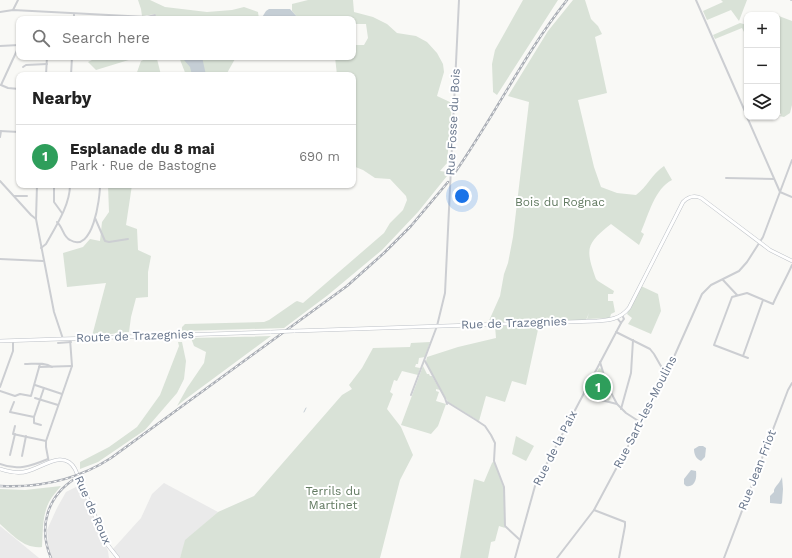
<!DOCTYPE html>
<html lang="en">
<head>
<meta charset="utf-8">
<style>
	body { margin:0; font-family:"Work Sans",sans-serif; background:#f6f6f6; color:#222 }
	.controls { position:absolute; right:12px; top:12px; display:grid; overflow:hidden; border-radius:8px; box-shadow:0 1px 3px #0004 }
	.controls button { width:36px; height:36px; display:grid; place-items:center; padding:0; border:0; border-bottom:1px solid #e0e0e0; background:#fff; color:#222; font:20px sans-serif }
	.you { position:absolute; left:462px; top:196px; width:14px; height:14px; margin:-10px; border:3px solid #fff; border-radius:50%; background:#1a73e8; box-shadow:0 0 0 6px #1a73e833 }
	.badge { display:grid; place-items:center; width:26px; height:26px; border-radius:50%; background:#7f4620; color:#fff; font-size:13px; font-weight:700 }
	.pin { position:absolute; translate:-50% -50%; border:2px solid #fff; box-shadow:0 1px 4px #0006 }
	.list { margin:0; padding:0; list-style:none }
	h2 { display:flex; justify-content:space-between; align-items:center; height:52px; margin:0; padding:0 16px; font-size:17px }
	h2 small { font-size:13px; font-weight:400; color:#767676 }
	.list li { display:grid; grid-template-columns:26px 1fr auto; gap:12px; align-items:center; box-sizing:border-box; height:64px; padding:0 16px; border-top:1px solid #e0e0e0 }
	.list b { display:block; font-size:15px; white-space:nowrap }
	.list p { margin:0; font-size:13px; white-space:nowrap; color:#767676 }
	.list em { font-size:13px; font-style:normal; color:#767676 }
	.icon { flex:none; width:22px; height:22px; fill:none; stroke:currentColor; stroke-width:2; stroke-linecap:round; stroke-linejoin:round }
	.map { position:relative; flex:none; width:792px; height:558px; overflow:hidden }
	.search { position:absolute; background:#fff; box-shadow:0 1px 3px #0004; left:16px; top:16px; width:340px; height:44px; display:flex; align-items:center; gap:10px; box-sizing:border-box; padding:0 14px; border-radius:8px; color:#767676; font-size:15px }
	.panel { position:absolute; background:#fff; box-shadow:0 1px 3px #0004; left:16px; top:72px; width:340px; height:116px; border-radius:8px }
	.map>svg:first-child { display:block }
	.built { fill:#eaeaea }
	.green { fill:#d9e2d7 }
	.water { fill:#c5ced5 }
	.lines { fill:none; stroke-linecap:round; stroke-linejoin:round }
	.stream { stroke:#c5ced5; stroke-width:1 }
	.secondary-casing { stroke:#bdc1c7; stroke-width:4 }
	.minor { stroke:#ccced2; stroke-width:2 }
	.secondary { stroke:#fff; stroke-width:3 }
	.rail-casing { stroke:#abafb6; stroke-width:2.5 }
	.rail { stroke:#fff; stroke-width:1; stroke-dasharray:3; stroke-linecap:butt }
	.secondary-bridge-casing { stroke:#bdc1c7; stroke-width:4; stroke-linecap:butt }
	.secondary-bridge { stroke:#fff; stroke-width:3 }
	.labels { text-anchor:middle; stroke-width:4; stroke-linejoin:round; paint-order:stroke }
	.street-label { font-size:12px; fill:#66748a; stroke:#fff }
	.park-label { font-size:12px; fill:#627a61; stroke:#fff }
</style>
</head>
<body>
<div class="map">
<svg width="792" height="558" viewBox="0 0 792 558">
	<rect width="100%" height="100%" fill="#f9f9f6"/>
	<g class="built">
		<path d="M164,483L218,512L186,540L180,558H120L113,549L141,518L152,494Z"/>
		<path d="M80,485L108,551L109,558H51L49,554L47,530L57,508L66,492Z"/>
		<path d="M0,526L39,558H0Z"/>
	</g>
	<g class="green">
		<path d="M138,0H150L165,7L207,12L232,10L244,7L258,12L259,19H153L156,14L142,16L141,9Z"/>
		<path d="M308,0H353L354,12L373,17L387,24L397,33L416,36L427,42L437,53L443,64L444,72L437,96L452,103L447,163L440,171L447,172V176L418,212L382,250L328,295L284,328L182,331V327L185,324L264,322L269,320L295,302L297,301L303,303L384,233L390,223L403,210L407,200L406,196L390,179L375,178L363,170L353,166V75H337L335,57H353V45H364L368,38L366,24H353V19H299L292,11V4Z"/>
		<path d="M523,0H558L497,95L493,92V90L492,64L495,50Z"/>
		<path d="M573,0H585L591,19L598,26L602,34L595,37L607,93L578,100L594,167L601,187L617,193L636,195C647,187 652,174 664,166L672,180C655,188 648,216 641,232L644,234L639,245L611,224C586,244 585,248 596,279L598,281L614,291L613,294H608V301H613L615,312L611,314L610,318L587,319L589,313L586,320L488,323L500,296L504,274L508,263L513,237L529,102L508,96L548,31Z"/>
		<path d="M721,0H747L739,21L731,10L707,20L703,11L723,2Z"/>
		<path d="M771,13L792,21V105L790,113L784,117L779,116L781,115L777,106V15H770Z"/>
		<path d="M740,23L747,25V38L742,28L715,39L713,35Z"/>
		<path d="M98,57H133L132,59L96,70L88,62Z"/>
		<path d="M150,57L157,59L161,75H136L141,61Z"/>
		<path d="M179,57H236L226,75H186Z"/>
		<path d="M108,185H132L126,225L137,229L138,250L151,256L148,272V297L136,298L131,317L129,332L92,336L106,283L67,287L63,253L83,247L90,239L100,241L102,222L109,212Z"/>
		<path d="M641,286L658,294L661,311L651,334L628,324L632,318L627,314Z"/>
		<path d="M539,325L526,385L512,381L505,402L486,396L479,421L448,402L428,367L426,361L427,357L458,347L496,338L495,326Z"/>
		<path d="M271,336L187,398L177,406L187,388L204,363L206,352L194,346L191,338Z"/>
		<path d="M178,342H182L186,361L184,379L177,393L145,430L98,462L80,469V462L109,447L137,427L160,395L179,346Z"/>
		<path d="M430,342L425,357L419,358L418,364H416L415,367L420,368L418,375L402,371L397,381L394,380L390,392L393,394L387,409L401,427L413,455L400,480L380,558H180L185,540L218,512L254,496L342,395L352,389L349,385L362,368L373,348L410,347L411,343Z"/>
		<path d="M423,366L427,374H429L430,376H432L440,390L436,389V391L439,392L436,401L446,404L438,426L431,434L401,425Z"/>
		<path d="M599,368L602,369L604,384L611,397L609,401L600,398L587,391Z"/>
		<path d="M516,436L534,446L526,461L512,454Z"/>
		<path d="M494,461L504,489V526L505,528L499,526L495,541L491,542L488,558H460L474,479L484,482L492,463Z"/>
		<path d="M61,486C57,491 52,496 49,502C42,516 43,532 42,547C24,549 13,535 0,524V489L25,490Z"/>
	</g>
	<g class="water">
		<path d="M269,9H290L299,19H261L266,11Z"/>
		<path d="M184,57H202L206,75H192L190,67L184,60Z"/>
		<path d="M699,446H703L706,448L705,457L701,461C696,459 694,454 694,449Z"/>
		<path d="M691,470L696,471C697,478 695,488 686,486L684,484V479Z"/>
		<path d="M782,477L783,489L782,503L781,504L770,503V496L774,492V490C776,485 780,483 782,477Z"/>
	</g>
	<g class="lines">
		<path class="stream" d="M304,412L306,408"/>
		<g class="secondary-casing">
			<g id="secondary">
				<path d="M294,331L597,321C610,320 620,319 629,308L683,202C688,197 694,195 701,198L770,250L792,261"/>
				<path d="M0,341L271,332"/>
				<path d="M0,469C9,472 19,474 28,471C43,467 64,449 75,469L107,544L118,558"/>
			</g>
		</g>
		<g class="minor">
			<path d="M696,0L747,116"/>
			<path d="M791,0H792"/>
			<path d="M13,10L18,0"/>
			<path d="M0,12L13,10L147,17L155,15"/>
			<path d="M74,19V14"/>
			<path d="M0,46L19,45"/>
			<path d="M23,67L26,65L47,64"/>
			<path d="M76,73V75"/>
			<path d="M46,75L47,57"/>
			<path d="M71,75L72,57"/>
			<path d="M1,85L19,46"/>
			<path d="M1,85L8,88L19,89"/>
			<path d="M747,117L780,192"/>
			<path d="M0,131L19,132"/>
			<path d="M0,137L1,131"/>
			<path d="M726,178L774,179"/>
			<path d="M0,181L31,215L36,219"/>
			<path d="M37,185L36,219L54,312L63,339"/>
			<path d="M54,185V202L62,213"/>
			<path d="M780,192L792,197"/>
			<path d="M14,196H27"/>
			<path d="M95,218L105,241L109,242L128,239"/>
			<path d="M57,222C63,227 63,237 70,240C93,254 100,198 100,185"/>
			<path d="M41,248L46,244C56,226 70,205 70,185"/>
			<path d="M0,259L43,261"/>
			<path d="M723,280L737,295"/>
			<path d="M617,318L621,323L624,319L622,315"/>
			<path d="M616,332L650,349L654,354L666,375"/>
			<path d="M58,343L71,342"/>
			<path d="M743,356L763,300"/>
			<path d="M748,358L714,345L732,297L747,293L773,304C779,290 786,279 792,265"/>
			<path d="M425,361L445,398L447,404"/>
			<path d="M600,362L607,385L617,404"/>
			<path d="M25,364C34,364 45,362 52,367"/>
			<path d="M39,367L72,366"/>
			<path d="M35,385L62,394"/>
			<path d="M0,387L13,351V341"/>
			<path d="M0,391L15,396L20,394L31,396L40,364"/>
			<path d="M584,392L597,399L617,404L626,413L640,422"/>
			<path d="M411,395L437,326L445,293L459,0"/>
			<path d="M35,398L58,405"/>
			<path d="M14,402L10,412L34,417L44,388"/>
			<path d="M447,402L476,420L485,426L491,435L495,443L494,461L504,487L505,526L520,540"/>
			<path d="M621,409L631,373L633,340"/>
			<path d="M34,417V423L41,425"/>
			<path d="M15,426L13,434L46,441"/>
			<path d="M10,455L15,434"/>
			<path d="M22,456L26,436"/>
			<path d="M49,463L46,447V441L72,366L70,339"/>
			<path d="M0,464C17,471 31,466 48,459"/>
			<path d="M594,510L625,522V526L619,558"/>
			<path d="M515,558L535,486L621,323"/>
			<path d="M557,558L594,510L665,377L702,294L711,285L739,271L747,262L763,237L792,160"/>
			<path d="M724,558L788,390L792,383"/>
		</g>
		<use href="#secondary" class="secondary"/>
		<g class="rail-casing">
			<g id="rail">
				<path d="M454,174C494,117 524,54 567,0"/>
				<path d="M0,486C40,488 77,480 111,458L347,286L384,253L411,226L448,182"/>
				<path d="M51,558C38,527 47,496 76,478"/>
			</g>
		</g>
		<use href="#rail" class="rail"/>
		<g class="secondary-bridge-casing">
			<path id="secondary-bridge" d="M271,332L294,331"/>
		</g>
		<use href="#secondary-bridge" class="secondary-bridge"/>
	</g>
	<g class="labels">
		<g class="street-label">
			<text transform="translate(453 122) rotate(-87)" y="4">Rue Fosse du Bois</text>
			<text transform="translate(514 323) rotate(-2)" y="4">Rue de Trazegnies</text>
			<text transform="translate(135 336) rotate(-2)" y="4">Route de Trazegnies</text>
			<text transform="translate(645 412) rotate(-63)" y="4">Rue Sart-les-Moulins</text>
			<text transform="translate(555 448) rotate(-63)" y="4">Rue de la Paix</text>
			<text transform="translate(757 470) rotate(-69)" y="4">Rue Jean Friot</text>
			<text transform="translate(93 510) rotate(66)" y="4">Rue de Roux</text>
		</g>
		<g class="park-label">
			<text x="560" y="206">Bois du Rognac</text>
			<text x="333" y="495">Terrils du<tspan x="333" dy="14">Martinet</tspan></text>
		</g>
	</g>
</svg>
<div class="controls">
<button>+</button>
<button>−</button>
<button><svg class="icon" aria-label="layers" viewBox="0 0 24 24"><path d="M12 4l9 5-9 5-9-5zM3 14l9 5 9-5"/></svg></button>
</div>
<div class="you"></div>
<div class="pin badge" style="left:598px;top:387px;background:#2e9e5b">1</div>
<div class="search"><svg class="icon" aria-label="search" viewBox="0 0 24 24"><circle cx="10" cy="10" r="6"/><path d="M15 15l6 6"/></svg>Search here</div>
<section class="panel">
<h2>Nearby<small></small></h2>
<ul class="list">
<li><span class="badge" style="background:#2e9e5b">1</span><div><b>Esplanade du 8 mai</b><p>Park · Rue de Bastogne</p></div><em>690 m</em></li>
</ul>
</section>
</div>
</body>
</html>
